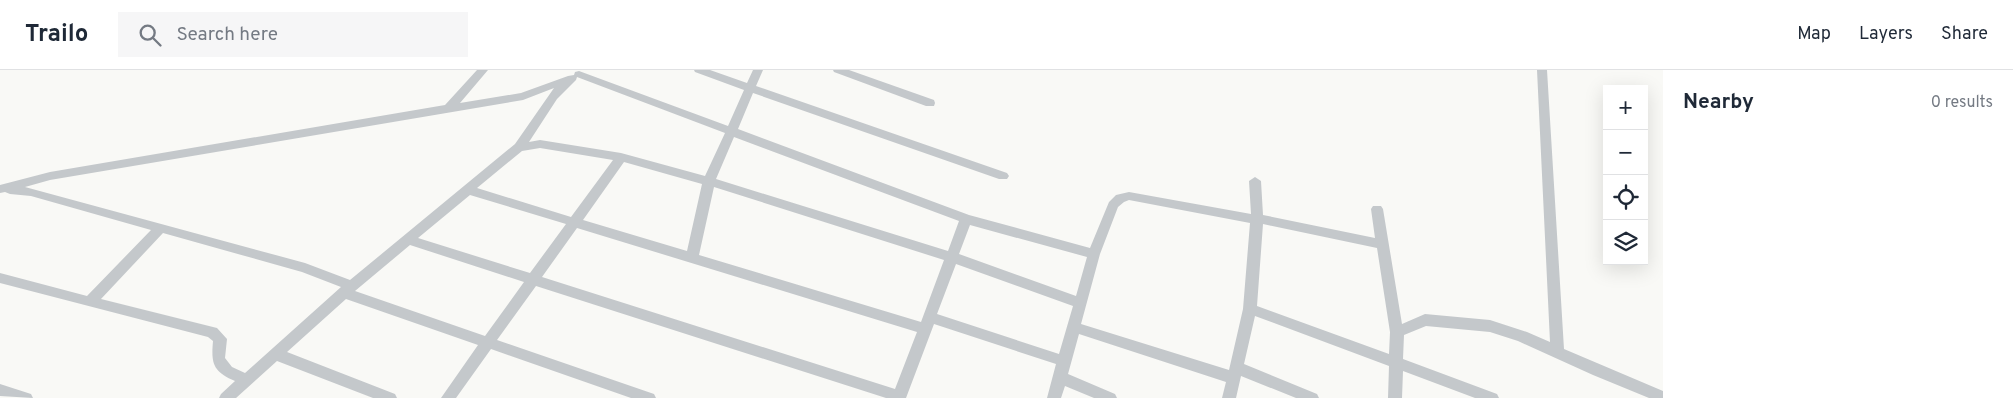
<!DOCTYPE html>
<html lang="en">
<head>
<meta charset="utf-8">
<style>
	body { margin:0; font-family:Overpass,sans-serif; background:#f6f6f7; color:#1f2937 }
	.controls { position:absolute; right:15px; top:15px; display:grid; overflow:hidden; border-radius:0px; box-shadow:0 5px 20px #0002 }
	.controls button { width:45px; height:45px; display:grid; place-items:center; padding:0; border:0; border-bottom:1px solid #e0e1e3; background:#fff; color:#1f2937; font:25px sans-serif }
	.list { margin:0; padding:0; list-style:none }
	h2 { display:flex; justify-content:space-between; align-items:center; height:65px; margin:0; padding:0 20px; font-size:21px }
	h2 small { font-size:16px; font-weight:400; color:#747a83 }
	.icon { flex:none; width:28px; height:28px; fill:none; stroke:currentColor; stroke-width:2; stroke-linecap:round; stroke-linejoin:round }
	.map { position:relative; flex:none; width:1663px; height:328px; overflow:hidden }
	header { display:flex; align-items:center; gap:30px; box-sizing:border-box; height:70px; padding:0 25px; background:#fff; border-bottom:1px solid #e0e1e3 }
	header strong { font-size:24px }
	nav { display:flex; gap:28px; margin-inline-start:auto; font-size:18px }
	.search { width:350px; height:45px; background:#f6f6f7; display:flex; align-items:center; gap:12px; box-sizing:border-box; padding:0 18px; border-radius:0px; color:#747a83; font-size:19px }
	main { display:flex }
	aside { flex:1; background:#fff }
	.map>svg:first-child { display:block }
	.lines { fill:none; stroke-linecap:round; stroke-linejoin:round }
	.street { fill:#c4c8cb; fill-rule:evenodd }
</style>
</head>
<body>
<header>
<strong>Trailo</strong>
<div class="search"><svg class="icon" aria-label="search" viewBox="0 0 24 24"><circle cx="10" cy="10" r="6"/><path d="M15 15l6 6"/></svg>Search here</div>
<nav><a>Map</a><a>Layers</a><a>Share</a></nav>
</header>
<main>
<div class="map">
<svg width="1663" height="328" viewBox="0 0 1663 328">
	<rect width="100%" height="100%" fill="#f9f9f6"/>
	<g class="lines">
		<g class="street">
			<path d="M477,0H488L460,33L521,23L568,6L574,5L575,2L579,1L728,56L744,20L695,2L694,0H710L747,13L753,0H763L756,16L1007,103L1009,106L1007,109H999L753,23L738,59L969,145L1090,178L1109,132L1116,125L1129,122L1251,144L1249,111L1255,107L1261,111L1263,145L1375,168L1371,139L1373,136H1381L1383,139L1402,254L1425,244L1490,250L1527,262L1550,272L1537,0H1547L1564,279L1663,321V328H1649L1593,305L1518,271L1490,262L1426,256L1404,265L1403,289L1497,324L1499,328H1475L1403,301L1402,328H1388L1389,296L1255,246L1244,294L1317,324L1319,328H1296L1241,306L1236,328H1222L1226,312L1079,264L1068,304L1115,324L1117,328H1094L1065,316L1061,328H1047L1056,294L934,254L906,328H886L536,216L497,270L654,324L656,328H631L491,279L456,328H441L478,275L346,229L287,282L395,324L397,328H373L277,291L236,328H219L221,324L235,311C213,301 211,294 213,271L208,267L0,213V203L87,226L151,160L31,126L10,124L5,122L0,123V115L50,102L445,35ZM577,7L725,63L705,106L621,83L540,70L529,72L557,29L576,10ZM554,18L515,74L350,210L305,193L25,117L50,110L523,30ZM734,67L959,151L948,181L716,109ZM540,78L613,90L571,147L477,118L522,81ZM624,92L702,114L687,181L583,150ZM714,117L944,190L921,252L699,185ZM470,125L566,154L530,203L418,168ZM1129,130L1250,153L1243,239L1229,300L1081,254L1100,184L1118,137L1124,132ZM1263,154L1377,178L1390,262L1389,284L1257,236ZM970,155L1087,187L1076,226L959,184ZM577,158L917,262L895,319L542,207ZM163,163L302,202L341,217L245,303L232,297L225,288L227,269L217,258L101,229ZM410,175L524,212L485,266L355,221ZM956,194L1073,236L1059,284L937,244Z"/>
			<path d="M833,0H849L934,30L935,33L934,36H926L834,2Z"/>
			<path d="M0,314L31,324L33,328L0,326Z"/>
		</g>
	</g>
</svg>
<div class="controls">
<button>+</button>
<button>−</button>
<button><svg class="icon" aria-label="locate" viewBox="0 0 24 24"><circle cx="12" cy="12" r="6"/><path d="M12 2v4M12 18v4M2 12h4M18 12h4"/></svg></button>
<button><svg class="icon" aria-label="layers" viewBox="0 0 24 24"><path d="M12 4l9 5-9 5-9-5zM3 14l9 5 9-5"/></svg></button>
</div>
</div>
<aside>
<h2>Nearby<small>0 results</small></h2>
<ul class="list">
</ul>
</aside>
</main>
</body>
</html>
